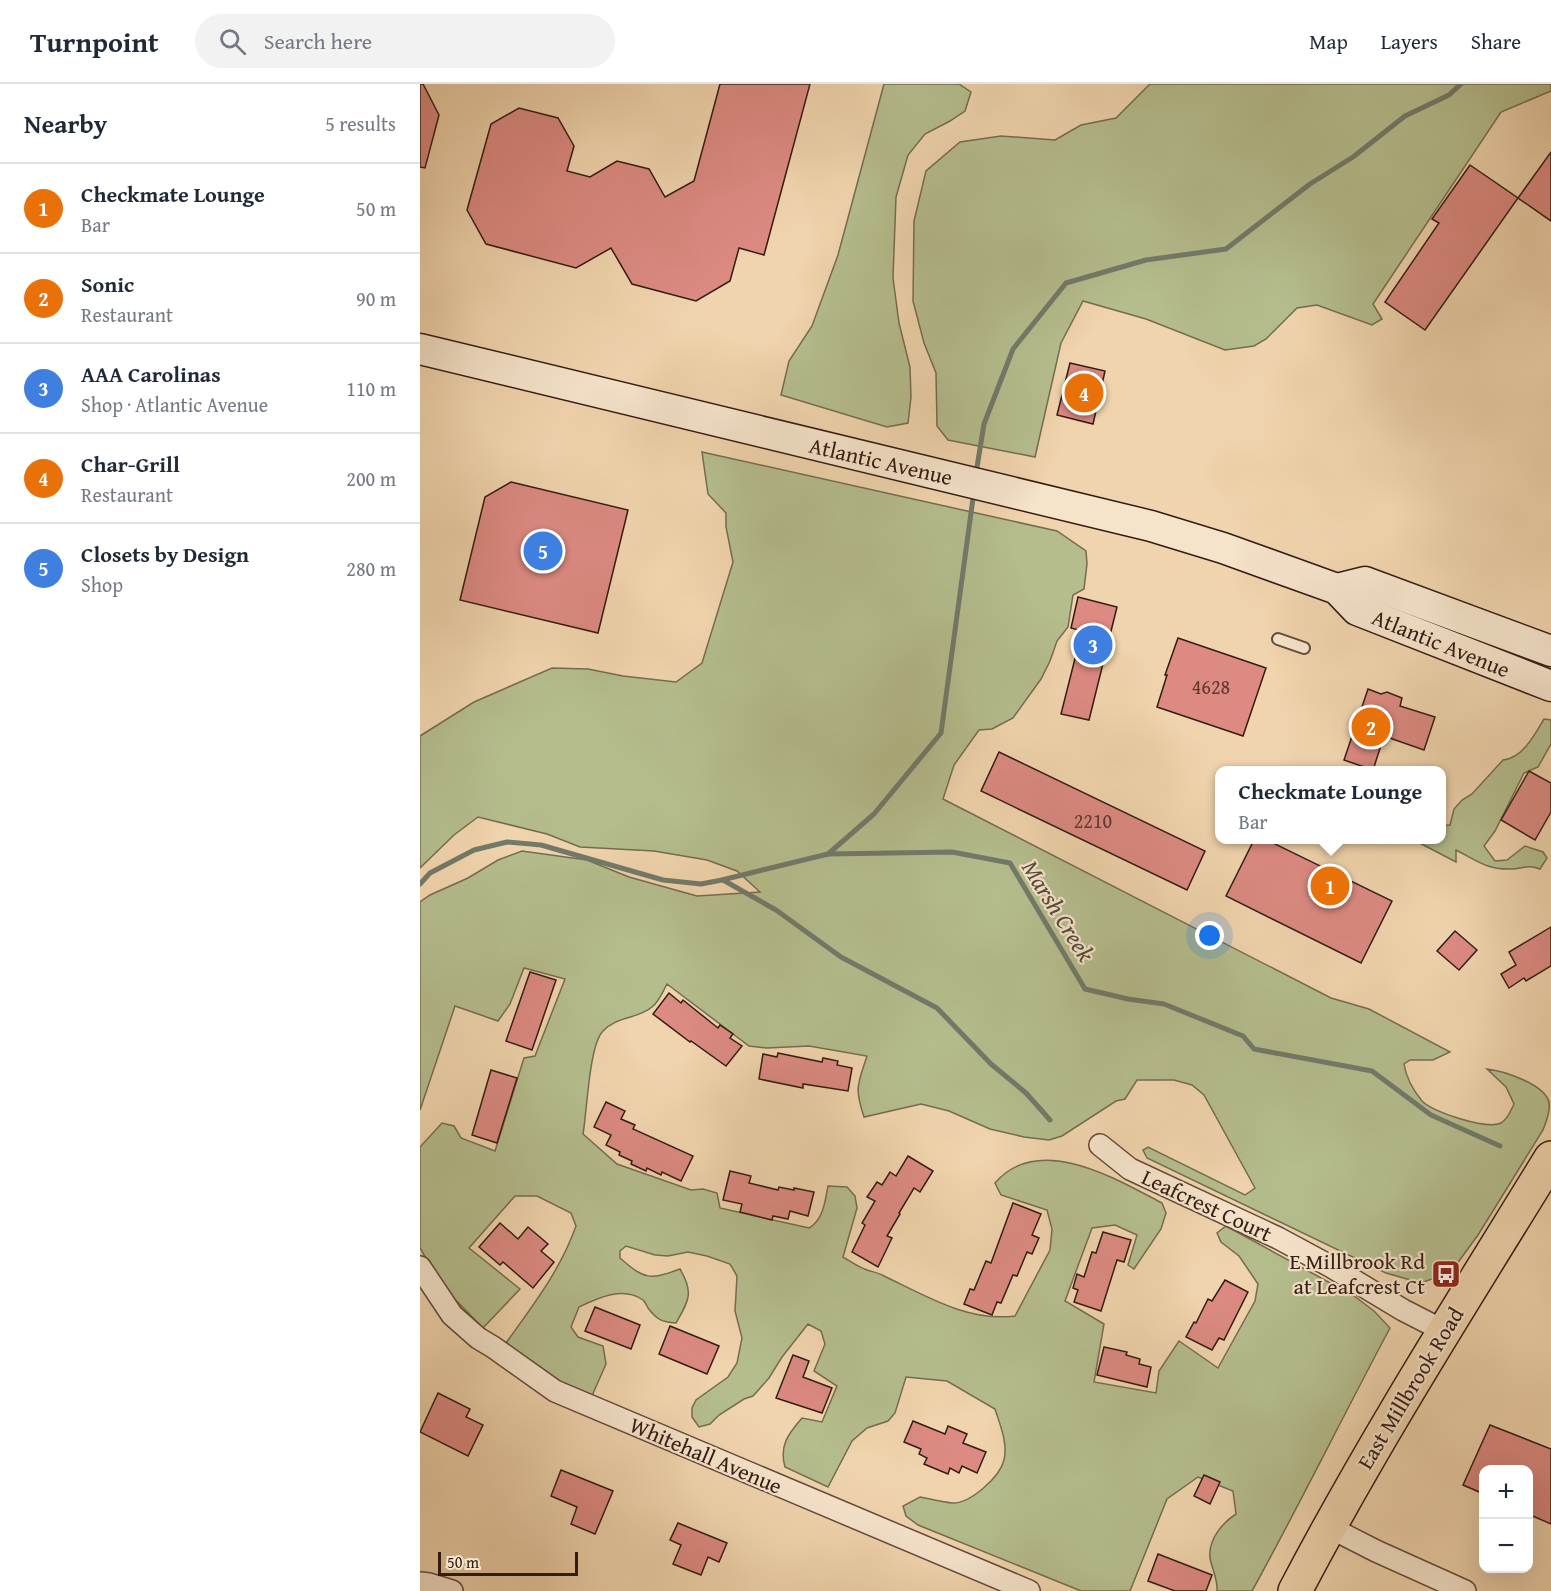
<!DOCTYPE html>
<html lang="en">
<head>
<meta charset="utf-8">
<style>
	body { margin:0; font-family:"Gentium Book Plus",serif; background:#f2f2f3; color:#1f2937 }
	.controls { position:absolute; right:18px; bottom:18px; display:grid; overflow:hidden; border-radius:12px; box-shadow:0 6px 24px #0002 }
	.controls button { width:54px; height:54px; display:grid; place-items:center; padding:0; border:0; border-bottom:2px solid #e0e1e3; background:#fff; color:#1f2937; font:30px sans-serif }
	.scale { position:absolute; left:18px; bottom:15px; width:140px; box-sizing:border-box; padding-left:6px; border:3px solid #351c12; border-top:0; font-size:16px; line-height:21px; white-space:nowrap; color:#351c12; -webkit-text-stroke:4px #f5e3ca; paint-order:stroke }
	.you { position:absolute; left:790px; top:852px; width:21px; height:21px; margin:-15px; border:4px solid #fff; border-radius:50%; background:#1a73e8; box-shadow:0 0 0 9px #1a73e833 }
	.badge { display:grid; place-items:center; width:39px; height:39px; border-radius:50%; background:#0b8043; color:#fff; font-size:20px; font-weight:700 }
	.pin { position:absolute; translate:-50% -50%; border:3px solid #fff; box-shadow:0 2px 6px #0006 }
	.popup { position:absolute; left:795px; top:682px; width:231px; height:78px; box-sizing:border-box; display:grid; place-content:center; border-radius:12px; background:#fff; filter:drop-shadow(0 2px 4px #0005); font-size:20px; white-space:nowrap; color:#747a83 }
	.popup b { font-size:22px; color:#1f2937 }
	.popup::after { content:''; position:absolute; left:50%; top:100%; margin-left:-12px; border:12px solid transparent; border-top-color:#fff }
	.list { margin:0; padding:0; list-style:none }
	h2 { display:flex; justify-content:space-between; align-items:center; height:78px; margin:0; padding:0 24px; font-size:26px }
	h2 small { font-size:20px; font-weight:400; color:#747a83 }
	.list li { display:grid; grid-template-columns:39px 1fr auto; gap:18px; align-items:center; box-sizing:border-box; height:90px; padding:0 24px; border-top:2px solid #e0e1e3 }
	.list b { display:block; font-size:22px; white-space:nowrap }
	.list p { margin:0; font-size:20px; white-space:nowrap; color:#747a83 }
	.list em { font-size:20px; font-style:normal; color:#747a83 }
	.icon { flex:none; width:33px; height:33px; fill:none; stroke:currentColor; stroke-width:2; stroke-linecap:round; stroke-linejoin:round }
	.map { position:relative; flex:none; width:1131px; height:1507px; overflow:hidden }
	header { display:flex; align-items:center; gap:36px; box-sizing:border-box; height:84px; padding:0 30px; background:#fff; border-bottom:2px solid #e0e1e3 }
	header strong { font-size:28px }
	nav { display:flex; gap:33px; margin-inline-start:auto; font-size:21px }
	.search { width:420px; height:54px; background:#f2f2f3; display:flex; align-items:center; gap:15px; box-sizing:border-box; padding:0 21px; border-radius:33px; color:#747a83; font-size:22px }
	main { display:flex }
	aside { flex:1; background:#fff }
	.map>svg:first-child { display:block }
	.green { fill:#b5bd8d; stroke:#756c50; stroke-width:1.5 }
	.lines { fill:none; stroke-linecap:round; stroke-linejoin:round }
	.stream { stroke:#727a6a; stroke-width:5 }
	.building { fill:#dc8a82; stroke:#351c12; stroke-width:1.5 }
	.service-casing { stroke:#644a39; stroke-width:14 }
	.minor-casing { stroke:#644a39; stroke-width:24 }
	.secondary-casing { stroke:#351c12; stroke-width:33 }
	.primary-casing { stroke:#351c12; stroke-width:36 }
	.service { stroke:#f5e3ca; stroke-width:10 }
	.minor { stroke:#f5e3ca; stroke-width:21 }
	.secondary { stroke:#f5e3ca; stroke-width:30 }
	.primary { stroke:#f0d4ad; stroke-width:33 }
	.labels { text-anchor:middle; stroke-width:4.5; stroke-linejoin:round; paint-order:stroke }
	.number-label { font-size:20px; fill:#5f382e }
	.street-label { font-size:22px; fill:#351c12; stroke:#f5e3ca }
	.poi-label { font-size:22px; fill:#351c12; stroke:#f5e3ca; text-anchor:end }
	.water-label { font-size:24px; font-style:italic; fill:#544b3e; stroke:#f5e3ca }
</style>
</head>
<body>
<header>
<strong>Turnpoint</strong>
<div class="search"><svg class="icon" aria-label="search" viewBox="0 0 24 24"><circle cx="10" cy="10" r="6"/><path d="M15 15l6 6"/></svg>Search here</div>
<nav><a>Map</a><a>Layers</a><a>Share</a></nav>
</header>
<main>
<aside>
<h2>Nearby<small>5 results</small></h2>
<ul class="list">
<li><span class="badge" style="background:#e8710a">1</span><div><b>Checkmate Lounge</b><p>Bar</p></div><em>50 m</em></li>
<li><span class="badge" style="background:#e8710a">2</span><div><b>Sonic</b><p>Restaurant</p></div><em>90 m</em></li>
<li><span class="badge" style="background:#3f7fe0">3</span><div><b>AAA Carolinas</b><p>Shop · Atlantic Avenue</p></div><em>110 m</em></li>
<li><span class="badge" style="background:#e8710a">4</span><div><b>Char-Grill</b><p>Restaurant</p></div><em>200 m</em></li>
<li><span class="badge" style="background:#3f7fe0">5</span><div><b>Closets by Design</b><p>Shop</p></div><em>280 m</em></li>
</ul>
</aside>
<div class="map">
<svg width="1131" height="1507" viewBox="0 0 1131 1507">
	<rect width="100%" height="100%" fill="#f0d4ad"/>
	<filter id="stains"><feTurbulence type="fractalNoise" baseFrequency=".00333" numOctaves="4"/><feColorMatrix values="0 0 0 0 .2 0 0 0 0 .09 0 0 0 0 .02 0 0 0 .5 -.17"/></filter>
	<radialGradient id="worn" r=".72"><stop offset=".6" stop-color="#630" stop-opacity="0"/><stop offset="1" stop-color="#630" stop-opacity=".3"/></radialGradient>
	<g class="green">
		<path d="M464,0H539L551,8L545,27L530,37L505,50L488,71L476,113L473,194L479,239L490,283L491,313L488,339L467,343L361,311L369,277L392,242L418,171Z"/>
		<path d="M730,0H1131V7L1081,28L953,220L962,235L952,241L897,221L877,224L846,255L834,262L805,266L726,235L663,217L641,259L615,373L528,356L517,342L516,289L504,259L493,217L494,137L506,87L540,58L581,52L635,56L661,41L696,34Z"/>
		<path d="M282,368L637,447L666,467L667,480L664,505L653,511L648,543L637,557L630,577L621,595L593,634L572,645L559,646L534,681L523,715L911,914L949,925L1030,968L1013,976H990L984,980C986,993 993,1006 1002,1017C1012,1028 1067,1046 1081,1039C1088,1035 1091,1026 1094,1020L1086,1003L1067,985C1084,987 1124,1000 1129,1018C1131,1027 1126,1038 1123,1046L1058,1151L1031,1188L1001,1199L966,1189L727,1074L723,1066L728,1063L825,1111L835,1104L784,1011L772,1001L754,996H717L705,1015L696,1017L642,1052L629,1056L604,1053L570,1045L529,1027L501,1020L444,1033C434,1003 438,1000 447,972L389,962L347,964L329,962L247,900C243,907 239,918 232,923C218,935 197,932 183,947C169,961 167,1028 163,1050L197,1080L271,1106L283,1105L297,1109L300,1124L389,1144C403,1136 405,1118 408,1102L427,1103L435,1112L437,1124L423,1173C430,1177 438,1183 447,1186C453,1188 459,1189 464,1192C506,1212 548,1238 595,1232L630,1166L632,1145L627,1126L581,1111L575,1099C619,1048 696,1095 742,1119L746,1129L741,1145L714,1185L708,1181L717,1151L695,1141L672,1144L645,1217L684,1240L674,1298L736,1309L739,1287L759,1257L798,1284L835,1217L838,1200L819,1172L801,1158L797,1149L806,1142L934,1212L954,1227L970,1244C923,1332 880,1420 832,1507H797C798,1495 792,1485 790,1474C788,1456 802,1439 816,1430L813,1407L778,1393L747,1415L710,1507H661L498,1441L486,1432L483,1422L500,1413C510,1415 521,1418 532,1419C550,1420 580,1393 584,1376C588,1359 580,1341 575,1325L527,1297L486,1293L475,1329L468,1337L447,1344L432,1357L408,1403L365,1383C359,1362 368,1350 382,1334L402,1338L417,1302L394,1287L405,1260L401,1247L388,1240L362,1273L349,1294L333,1312L324,1315L299,1331L290,1340L279,1343L272,1333V1324L276,1316L308,1293L317,1279L322,1254L315,1227L317,1192L310,1180L287,1172L268,1168L248,1172L235,1171L206,1162L200,1167V1174C225,1196 230,1196 260,1185C274,1209 269,1216 256,1239C242,1238 237,1236 228,1224C227,1222 224,1217 223,1216C203,1202 178,1214 159,1223L151,1243L158,1253L183,1262L186,1280L171,1314L120,1290L86,1259C113,1221 140,1187 156,1142L151,1129L117,1112H95L49,1164L100,1205L63,1244L22,1202L0,1164V1063L22,1039L34,1042L41,1054L75,1067L104,974L115,972L145,895L104,884L90,920L78,937L35,922L0,1026V818L10,811L48,794L78,776L102,767L167,776L209,793L277,812L340,808L317,787L287,776L234,767L160,763L127,750L58,733L34,751L0,784V652L54,618L132,584L168,585L203,592L256,598L282,579L313,478L306,443V429L288,410Z"/>
		<path d="M1124,635L1131,636V660L1118,683L1104,689L1075,747L1064,762L1075,777L1087,776L1105,762L1123,768L1127,774L1120,785C1106,780 1103,785 1091,785C1067,786 1056,776 1036,766V778L994,756H1021V742L1030,741L1034,725L1042,716L1052,710L1083,676C1103,674 1115,650 1124,635Z"/>
	</g>
	<g class="lines">
		<g class="stream">
			<path d="M556,389L564,340L593,265L646,199L726,176L806,165L890,100L933,73L985,32L1029,11L1041,0"/>
			<path d="M408,770L454,730L521,649L554,407"/>
			<path d="M303,796L356,826L421,873L517,924L571,980L606,1009L630,1036"/>
			<path d="M0,800L10,789L54,766L87,758L121,761L243,796L281,800L302,796L408,770L532,768L590,779L665,905L708,915L744,920L823,952L834,965L952,987L1011,1031L1080,1062"/>
		</g>
	</g>
	<g class="building">
		<path d="M0,0H3L19,31L5,84L0,83Z"/>
		<path d="M300,0H390L344,171L319,164L310,197L276,217L212,200L191,164L156,184L66,160L47,126L71,40L99,24L138,34L154,62L147,87L170,93L197,77L229,85L245,113L274,97Z"/>
		<path d="M1131,68V137L1098,114Z"/>
		<path d="M1050,81L1098,114L1005,246L965,218L1019,139L1012,135Z"/>
		<path d="M650,279L685,287L673,340L637,331Z"/>
		<path d="M91,398L208,426L178,549L40,516L65,413Z"/>
		<path d="M658,513L697,523L669,636L641,630L662,547L651,544Z"/>
		<path d="M758,554L846,584L823,652L737,623L747,591H745Z"/>
		<path d="M948,605L961,610L967,608L982,614L980,622L1015,633L1004,666L964,652L953,686L924,676Z"/>
		<path d="M579,668L785,767L767,806L561,707Z"/>
		<path d="M1109,687L1131,699V728L1115,756L1081,736Z"/>
		<path d="M834,756H847L972,817L941,879L806,812Z"/>
		<path d="M1131,843V882L1106,897L1104,894L1089,904L1081,890L1096,881L1089,868Z"/>
		<path d="M1035,847L1057,866L1039,886L1017,867Z"/>
		<path d="M110,888L136,896L112,966L86,957Z"/>
		<path d="M249,909L261,919L263,916L298,944L300,941L313,950L310,954L322,962L306,982L271,957L270,958L233,930Z"/>
		<path d="M358,969L402,978L403,974L418,977L417,981L432,984L428,1007L383,1000V1004L339,995L343,970L357,973Z"/>
		<path d="M71,986L97,994L77,1059L52,1051Z"/>
		<path d="M186,1018L205,1027L201,1035L215,1041L213,1045L273,1072L261,1097L242,1088L241,1091L227,1084L226,1087L211,1080L212,1077L199,1071L200,1068L186,1061L191,1051L174,1043Z"/>
		<path d="M488,1072L513,1087L500,1108L494,1104L479,1129L480,1130L467,1152L472,1154L458,1183L432,1168L445,1141L442,1139L455,1117L447,1113L457,1098L462,1101L470,1088L476,1092Z"/>
		<path d="M310,1087L331,1092L329,1099L358,1106L359,1103L374,1106V1104L394,1108L388,1132L370,1127L368,1135L353,1132L352,1136L320,1128L322,1120L303,1116Z"/>
		<path d="M593,1119L621,1130L612,1151L619,1154L612,1170L607,1168L597,1192L593,1191L581,1219L577,1218L572,1231L544,1220L550,1205L554,1206L566,1177L571,1179Z"/>
		<path d="M80,1139L98,1155L108,1143L128,1160L121,1167L134,1178L113,1204L83,1178L80,1181L59,1163Z"/>
		<path d="M683,1148L711,1156L704,1178L697,1176L681,1227L654,1218L658,1206L653,1204L657,1190L664,1193L672,1168L676,1169Z"/>
		<path d="M805,1196L828,1208L804,1256L799,1254L792,1266L766,1253L774,1238L776,1239L788,1215L792,1217Z"/>
		<path d="M175,1223L220,1241L211,1265L165,1247Z"/>
		<path d="M250,1242L299,1262L287,1290L239,1270Z"/>
		<path d="M684,1263L707,1268L706,1271L720,1275L719,1280L731,1283L727,1303L677,1291Z"/>
		<path d="M373,1271L389,1277L383,1293L412,1304L402,1329L356,1314Z"/>
		<path d="M18,1309L50,1325L46,1333L63,1341L48,1372L0,1348Z"/>
		<path d="M493,1337L525,1350L528,1342L547,1350L543,1359L566,1368L557,1389L542,1382L539,1389L530,1384L528,1390L504,1380L507,1374L499,1370L501,1365L484,1358Z"/>
		<path d="M1070,1341L1131,1365V1440L1108,1430V1386H1064V1410L1043,1401Z"/>
		<path d="M141,1386L193,1407L175,1450L151,1440L157,1423L131,1412Z"/>
		<path d="M784,1391L800,1398L790,1420L774,1412Z"/>
		<path d="M258,1439L307,1459L299,1478L288,1473L281,1491L253,1480L261,1461L250,1456Z"/>
		<path d="M738,1470L792,1491L786,1507H755L728,1497Z"/>
	</g>
	<g class="lines">
		<g class="service-casing">
			<path id="service" d="M858,555L884,564"/>
		</g>
		<g class="minor-casing">
			<g id="minor">
				<path d="M680,1061L710,1085L858,1154L910,1182L983,1226L1024,1247"/>
				<path d="M0,1183L32,1231L58,1254L73,1263L135,1307L609,1507"/>
				<path d="M909,1443L956,1467L1045,1507"/>
				<path d="M0,1499L9,1500L32,1507"/>
			</g>
		</g>
		<g class="secondary-casing">
			<g id="secondary">
				<path d="M0,265L731,442L803,464L917,505L937,526L1131,602"/>
				<path d="M917,505L945,498L1131,567"/>
			</g>
		</g>
		<g class="primary-casing">
			<path id="primary" d="M875,1507C953,1358 1043,1217 1131,1074"/>
		</g>
		<use href="#service" class="service"/>
		<use href="#minor" class="minor"/>
		<use href="#secondary" class="secondary"/>
		<use href="#primary" class="primary"/>
	</g>
	<defs>
		<g id="bus-square" transform="scale(1.5)"><rect x="-9" y="-9" width="18" height="18" rx="4" fill="#8f2418" stroke="#f5e3ca"/><path d="M-5-6H5V4H4V6H2V4H-2V6H-4V4H-5ZM-3.5-4V0h7V-4ZM-3.5 1.2v1.5H-2V1.2ZM2 1.2v1.5H3.5V1.2Z" fill="#fff"/></g>
	</defs>
	<g fill-rule="evenodd">
		<use href="#bus-square" x="1026" y="1190"/>
	</g>
	<g class="labels">
		<g class="number-label">
			<text x="791" y="610">4628</text>
			<text x="673" y="744">2210</text>
		</g>
		<g class="street-label">
			<text transform="translate(461 377) rotate(13)" y="8">Atlantic Avenue</text>
			<text transform="translate(1021 559) rotate(22)" y="8">Atlantic Avenue</text>
			<text transform="translate(787 1121) rotate(25)" y="8">Leafcrest Court</text>
			<text transform="translate(990 1304) rotate(-59)" y="8">East Millbrook Road</text>
			<text transform="translate(286 1371) rotate(23)" y="8">Whitehall Avenue</text>
		</g>
		<g class="poi-label">
			<text x="1005" y="1185">E Millbrook Rd<tspan x="1005" dy="25">at Leafcrest Ct</tspan></text>
		</g>
		<g class="water-label">
			<text transform="translate(638 827) rotate(58)" y="8">Marsh Creek</text>
		</g>
	</g>
	<rect width="100%" height="100%" filter="url(#stains)"/>
	<rect width="100%" height="100%" fill="url(#worn)"/>
</svg>
<div class="controls">
<button>+</button>
<button>−</button>
</div>
<div class="scale">50 m</div>
<div class="you"></div>
<div class="pin badge" style="left:910px;top:802px;background:#e8710a">1</div>
<div class="popup"><b>Checkmate Lounge</b>Bar</div>
<div class="pin badge" style="left:951px;top:643px;background:#e8710a">2</div>
<div class="pin badge" style="left:673px;top:561px;background:#3f7fe0">3</div>
<div class="pin badge" style="left:664px;top:309px;background:#e8710a">4</div>
<div class="pin badge" style="left:123px;top:467px;background:#3f7fe0">5</div>
</div>
</main>
</body>
</html>
